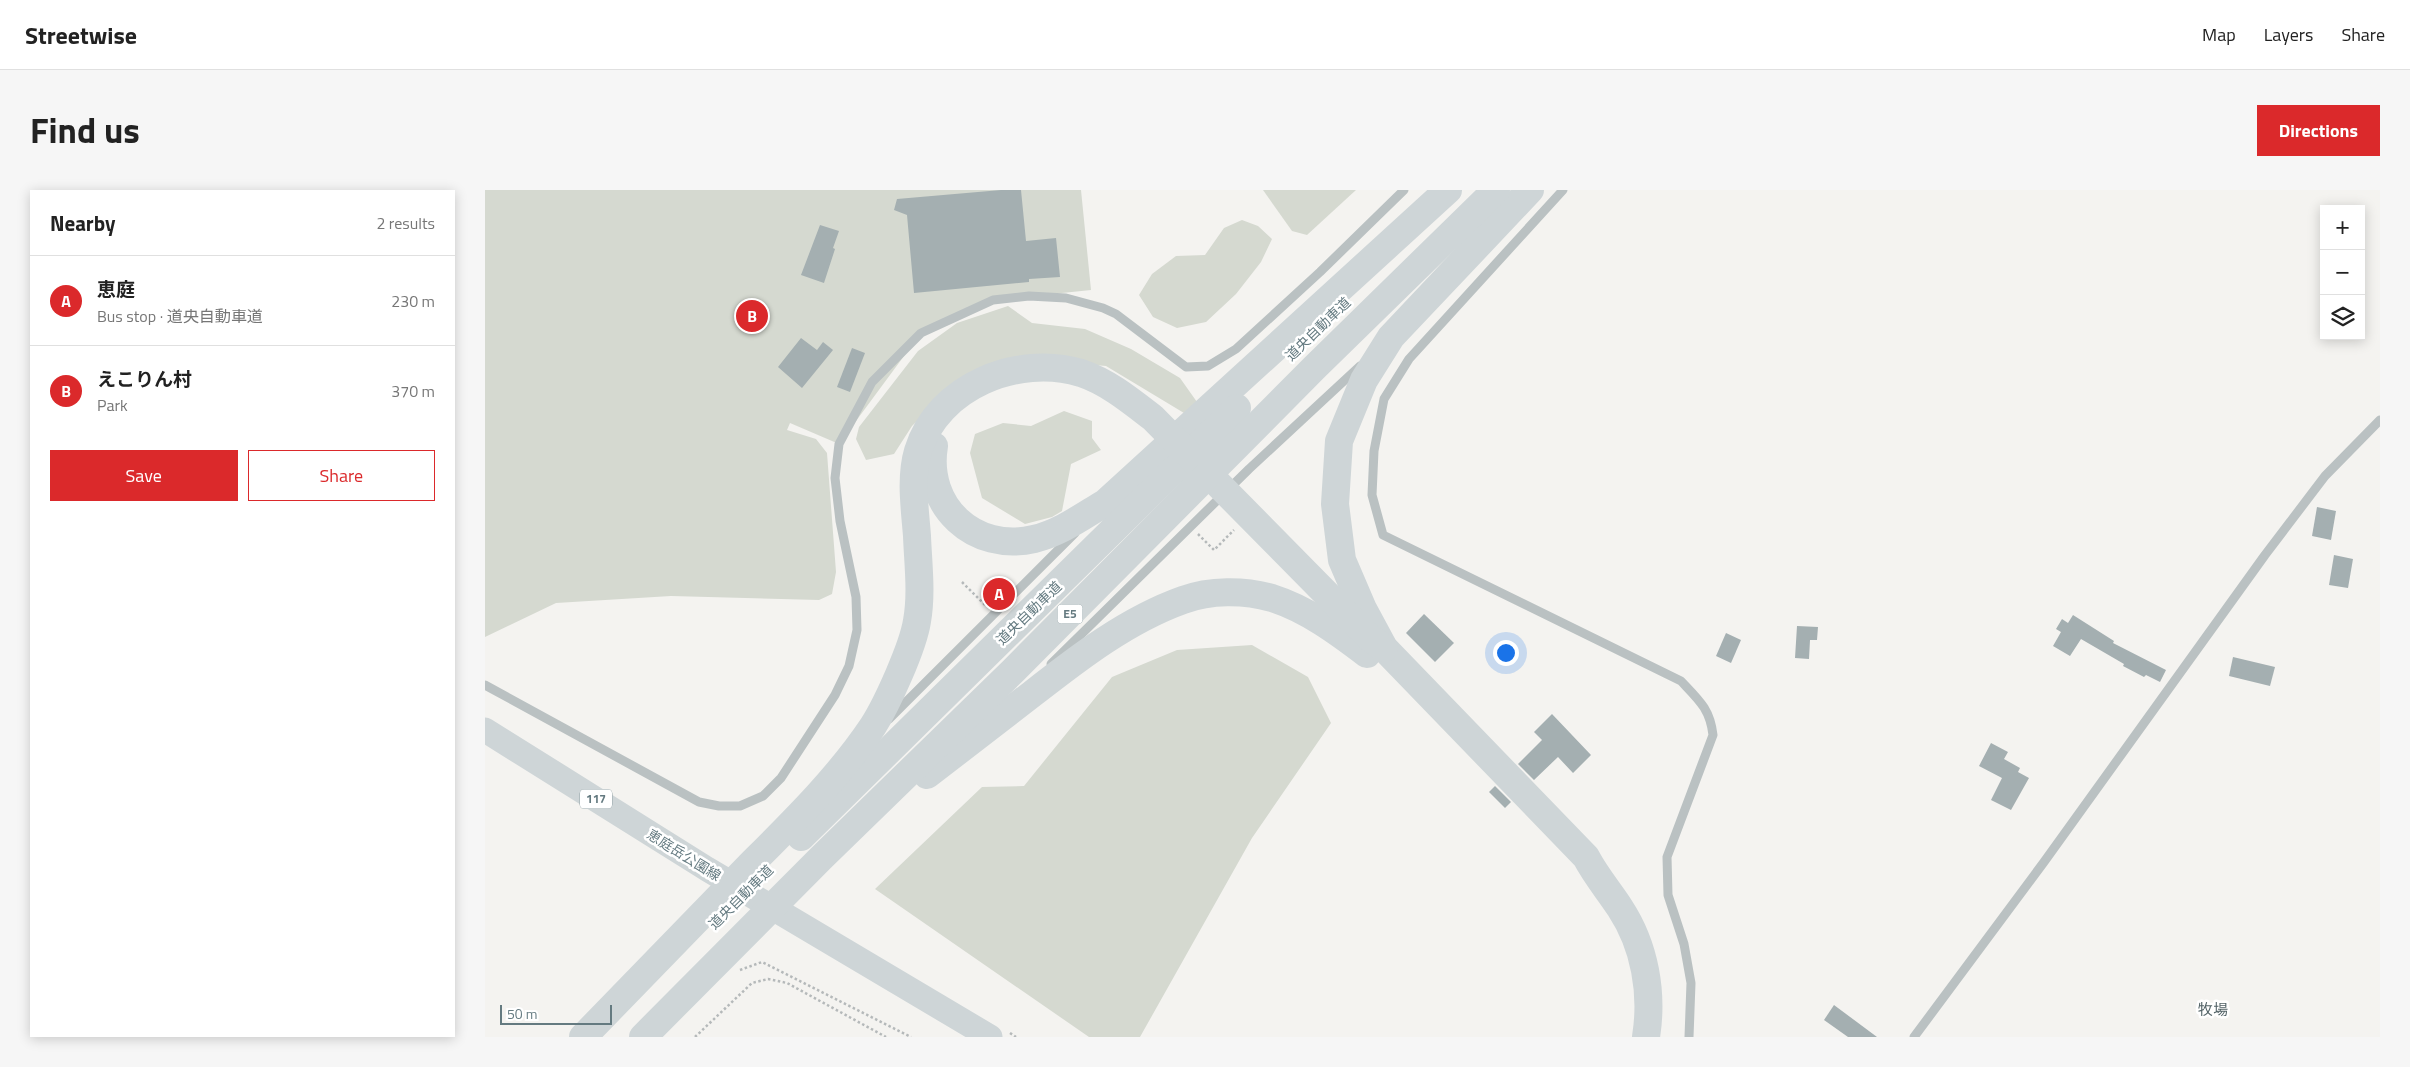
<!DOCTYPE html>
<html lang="en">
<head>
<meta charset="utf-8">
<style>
	body { margin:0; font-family:"Titillium Web","Noto Sans JP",sans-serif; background:#f6f6f6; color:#222 }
	.controls { position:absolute; right:15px; top:15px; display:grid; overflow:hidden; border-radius:0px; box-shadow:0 2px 12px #0003 }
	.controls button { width:45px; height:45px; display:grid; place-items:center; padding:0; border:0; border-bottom:1px solid #e0e0e0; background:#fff; color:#222; font:25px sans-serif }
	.scale { position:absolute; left:15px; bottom:12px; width:112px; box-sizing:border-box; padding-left:5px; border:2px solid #647a80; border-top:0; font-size:14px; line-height:18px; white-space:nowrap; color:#647a80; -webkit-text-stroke:4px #fff; paint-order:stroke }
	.you { position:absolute; left:1020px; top:462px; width:18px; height:18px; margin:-12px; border:4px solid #fff; border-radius:50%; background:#1a73e8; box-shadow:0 0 0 8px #1a73e833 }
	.badge { display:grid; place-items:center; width:32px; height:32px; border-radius:50%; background:#db292b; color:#fff; font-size:16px; font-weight:700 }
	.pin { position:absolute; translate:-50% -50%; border:2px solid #fff; box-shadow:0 1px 5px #0006 }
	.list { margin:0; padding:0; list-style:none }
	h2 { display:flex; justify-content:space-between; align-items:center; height:65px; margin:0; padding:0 20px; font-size:21px }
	h2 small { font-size:16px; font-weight:400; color:#767676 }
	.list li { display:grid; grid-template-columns:32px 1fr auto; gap:15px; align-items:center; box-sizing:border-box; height:90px; padding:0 20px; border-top:1px solid #e0e0e0 }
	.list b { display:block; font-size:19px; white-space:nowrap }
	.list p { margin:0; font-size:16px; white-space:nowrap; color:#767676 }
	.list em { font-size:16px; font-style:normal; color:#767676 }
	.actions { display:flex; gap:10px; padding:15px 20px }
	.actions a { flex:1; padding:11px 0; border:1px solid #db292b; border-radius:0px; text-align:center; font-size:18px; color:#db292b }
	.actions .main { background:#db292b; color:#fff }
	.icon { flex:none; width:28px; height:28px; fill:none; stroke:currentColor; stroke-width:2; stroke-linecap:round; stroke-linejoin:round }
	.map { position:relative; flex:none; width:1895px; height:847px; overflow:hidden; border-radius:0px }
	header { display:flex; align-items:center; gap:30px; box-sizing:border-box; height:70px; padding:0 25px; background:#fff; border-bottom:1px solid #e0e0e0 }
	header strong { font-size:24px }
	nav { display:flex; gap:28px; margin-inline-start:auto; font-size:18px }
	.intro { display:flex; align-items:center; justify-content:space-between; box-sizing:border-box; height:120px; padding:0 30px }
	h1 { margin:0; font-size:35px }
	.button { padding:12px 22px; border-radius:0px; background:#db292b; color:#fff; font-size:18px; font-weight:700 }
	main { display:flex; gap:30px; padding:0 30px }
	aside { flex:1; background:#fff; border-radius:0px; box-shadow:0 2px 12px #0003 }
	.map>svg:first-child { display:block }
	.green { fill:#d5d9d0 }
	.building { fill:#a4afb1 }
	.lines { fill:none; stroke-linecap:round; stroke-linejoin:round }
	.path { stroke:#b5b9ba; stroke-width:2.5; stroke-dasharray:2.5 2.5; stroke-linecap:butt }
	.minor { stroke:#bac1c2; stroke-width:9 }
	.major { stroke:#ced5d7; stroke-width:25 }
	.highway { stroke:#ced5d7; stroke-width:28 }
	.labels { text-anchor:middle; stroke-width:5; stroke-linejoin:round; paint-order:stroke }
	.shield { fill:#fff; stroke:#92a2a6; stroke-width:1 }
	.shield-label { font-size:12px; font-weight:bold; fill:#647a80 }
	.street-label { font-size:14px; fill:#647a80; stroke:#fff }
	.neighbourhood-label { font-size:15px; fill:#526266; stroke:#fff }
</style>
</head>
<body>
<header>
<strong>Streetwise</strong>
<nav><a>Map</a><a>Layers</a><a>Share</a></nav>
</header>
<div class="intro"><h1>Find us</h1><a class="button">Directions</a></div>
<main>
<aside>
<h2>Nearby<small>2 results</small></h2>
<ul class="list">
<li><span class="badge">A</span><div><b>恵庭</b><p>Bus stop · 道央自動車道</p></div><em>230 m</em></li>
<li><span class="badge">B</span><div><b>えこりん村</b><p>Park</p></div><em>370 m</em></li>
</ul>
<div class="actions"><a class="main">Save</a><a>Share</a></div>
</aside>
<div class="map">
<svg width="1895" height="847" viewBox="0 0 1895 847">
	<rect width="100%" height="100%" fill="#f4f3f0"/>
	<g class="green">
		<path d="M0,0H596L606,100L508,110L436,143L354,254L305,233L302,240L331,249L342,263L351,382L347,404L334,410L186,406L71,413L0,447Z"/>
		<path d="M778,0H871L822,45L807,41Z"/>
		<path d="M757,30L773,36L787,49L776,72L751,104L721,132L692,138L668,127L654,105L667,84L691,66L720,65L739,38Z"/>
		<path d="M523,116L547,133L600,139L646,159L695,188L712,212L699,223L621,176L541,169L459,204L427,236L409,264L381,270L371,249L374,237L433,161L472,133Z"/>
		<path d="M579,221L607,231V248L616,260L586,274L577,321L567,327L540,334L497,308L485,263L490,244L518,233L546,236Z"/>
		<path d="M767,455L823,487L846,533L767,648L655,847H604L390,699L497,597L539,596L627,487L692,460Z"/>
	</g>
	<g class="building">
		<path d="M516,0H536L541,51L571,48L575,87L544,89V92L429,103L422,25L409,20L412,9Z"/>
		<path d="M335,35L354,41L348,58L350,59L339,93L316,85Z"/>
		<path d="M316,148L332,160L338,152L348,160L317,198L293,177Z"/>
		<path d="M367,158L380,163L365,202L352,197Z"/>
		<path d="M1832,317L1851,321L1846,350L1827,346Z"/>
		<path d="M1849,365L1868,369L1863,398L1844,395Z"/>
		<path d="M939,424L969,453L950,472L921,443Z"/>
		<path d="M1588,425L1629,451L1628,453L1681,480L1675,492L1661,485L1659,487L1638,476L1639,474L1596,449L1585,466L1568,456L1576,442L1571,439L1577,429L1583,433Z"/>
		<path d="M1312,436L1333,437L1332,450H1325L1324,469L1310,468Z"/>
		<path d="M1241,443L1256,450L1246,473L1231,466Z"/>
		<path d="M1748,467L1790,477L1785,496L1744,486Z"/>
		<path d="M1067,524L1106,565L1088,583L1073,567L1049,590L1033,574L1057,550L1049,542Z"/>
		<path d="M1506,553L1523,562L1519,569L1535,578L1533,582L1544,588L1526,620L1506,610L1517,588L1494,576Z"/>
		<path d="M1010,596L1026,612L1020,618L1004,602Z"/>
		<path d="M1349,815L1392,847H1363L1339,830Z"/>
	</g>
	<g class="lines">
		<g class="path">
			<path d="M713,344L729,360L749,340"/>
			<path d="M477,392L501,416"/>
			<path d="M255,780L277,772L426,847"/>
			<path d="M525,843L531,847"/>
			<path d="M210,847L267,793L283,789L302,793L401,847"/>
		</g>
		<g class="minor">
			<path d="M1078,0L924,169L899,209L889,261L887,305L898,345L1196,491C1214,510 1225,519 1228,545L1182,667L1183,705L1199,754L1206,793L1204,847"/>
			<path d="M566,474L764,279L875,176"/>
			<path d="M0,495L214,612L234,616H255L278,606L296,588L350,505L364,476L372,440L371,407L355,331L350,288L354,254L387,192L436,143L508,110L544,106L581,108L618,118L631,124L701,177L723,176L751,159L835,82L919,0"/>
			<path d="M404,529L590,343"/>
			<path d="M1429,847L1559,672L1780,365L1840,286L1895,230"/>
		</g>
		<path class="major" d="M0,540L222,679L505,847"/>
		<g class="highway">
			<path d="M1045,0L906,147L879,190L854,251L850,314L857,370L878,419L899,458L1101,667C1111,686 1124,701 1135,718C1160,756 1168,803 1161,847"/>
			<path d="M449,256C439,316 489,363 549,349C575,343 598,326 620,313L963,0"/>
			<path d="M442,585C477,558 512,531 547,504C593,468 642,430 698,410C725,400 759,400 787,408C822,419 853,442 882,464"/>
			<path d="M316,647L752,218"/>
			<path d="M98,847C154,790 209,732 265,675C308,632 354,587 388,536C402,514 428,457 432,431C437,403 433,373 432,346C430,319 425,288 433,261C453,196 533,164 596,183C623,192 646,211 668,228L884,447L899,458"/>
			<path d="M158,847L336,668L528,481L829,178L1011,0"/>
		</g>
	</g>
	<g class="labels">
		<g class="shield">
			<rect x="572.5" y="414.5" width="25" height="19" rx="4"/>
			<rect x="95" y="599.5" width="32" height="19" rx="4"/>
		</g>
		<g class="shield-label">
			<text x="585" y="428">E5</text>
			<text x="111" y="613">117</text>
		</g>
		<g class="street-label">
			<text transform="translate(833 139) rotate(-44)" y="5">道央自動車道</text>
			<text transform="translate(544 423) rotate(-44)" y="5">道央自動車道</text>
			<text transform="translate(199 665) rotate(32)" y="5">恵庭岳公園線</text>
			<text transform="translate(256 707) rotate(-45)" y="5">道央自動車道</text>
		</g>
		<g class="neighbourhood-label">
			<text x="1728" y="825">牧場</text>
		</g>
	</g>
</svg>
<div class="controls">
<button>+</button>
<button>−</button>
<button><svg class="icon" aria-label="layers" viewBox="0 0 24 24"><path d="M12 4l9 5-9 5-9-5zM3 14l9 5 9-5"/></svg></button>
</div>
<div class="scale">50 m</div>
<div class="you"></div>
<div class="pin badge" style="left:514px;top:404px">A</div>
<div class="pin badge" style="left:267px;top:126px">B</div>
</div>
</main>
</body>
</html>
